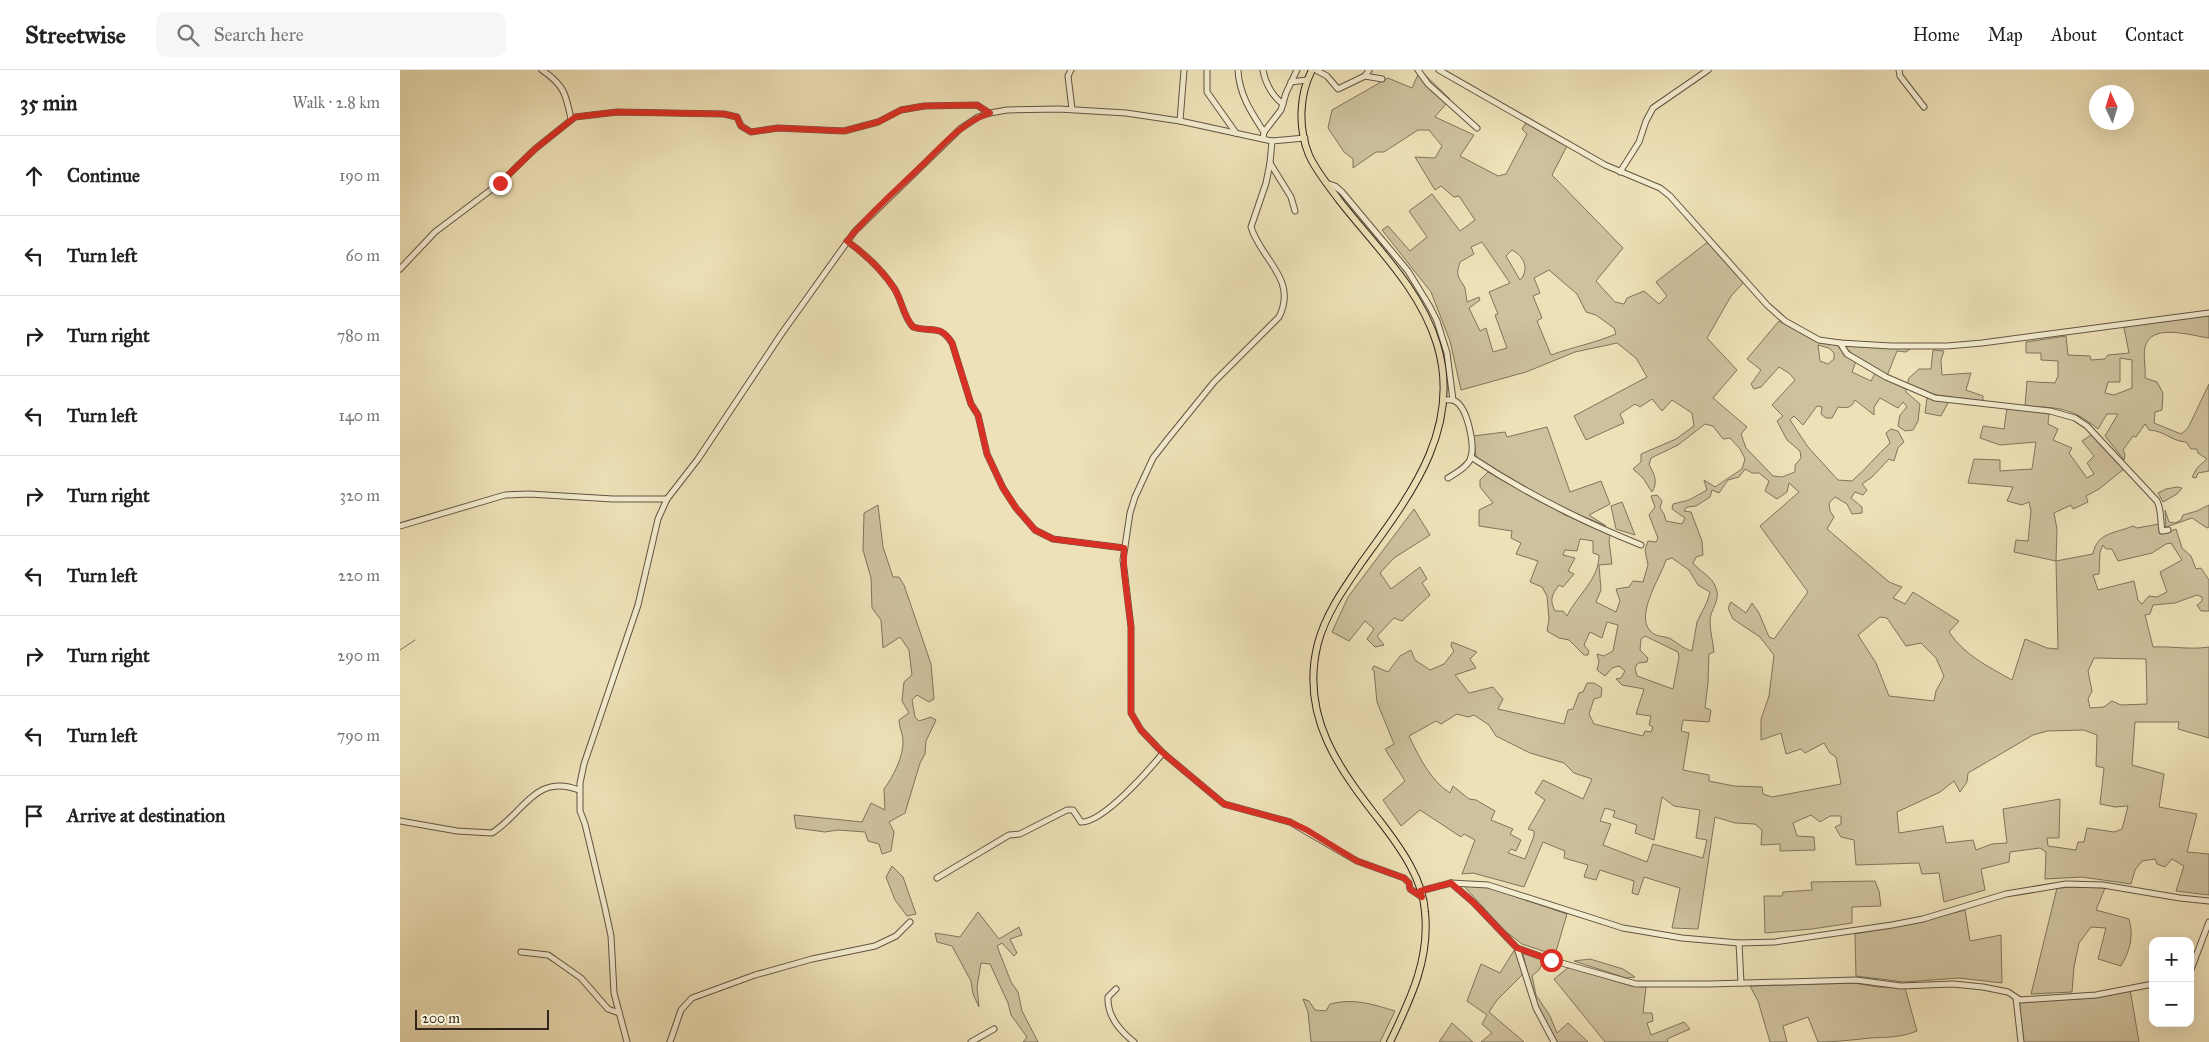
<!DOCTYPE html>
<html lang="en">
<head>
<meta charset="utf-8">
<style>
	body { margin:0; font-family:"IM FELL Great Primer",serif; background:#f6f6f6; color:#222 }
	.controls { position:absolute; right:15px; bottom:15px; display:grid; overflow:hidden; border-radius:10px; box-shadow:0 5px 20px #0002 }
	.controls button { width:45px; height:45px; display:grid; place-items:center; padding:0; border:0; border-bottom:1px solid #e0e0e0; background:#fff; color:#222; font:25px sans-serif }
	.compass { position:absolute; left:1689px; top:15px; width:45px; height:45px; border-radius:50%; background:#fff; box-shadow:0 5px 20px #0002; rotate:356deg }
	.scale { position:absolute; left:15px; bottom:12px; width:134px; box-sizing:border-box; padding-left:5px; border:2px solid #32261c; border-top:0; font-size:14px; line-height:18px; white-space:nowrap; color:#32261c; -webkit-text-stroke:4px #f4ecd0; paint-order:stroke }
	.stop { position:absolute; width:15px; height:15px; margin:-11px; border:4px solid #d93025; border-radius:50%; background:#fff }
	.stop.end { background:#d93025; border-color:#fff; box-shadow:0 1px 5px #0008 }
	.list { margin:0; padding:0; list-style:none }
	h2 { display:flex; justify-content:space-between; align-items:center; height:65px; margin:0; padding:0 20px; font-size:21px }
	h2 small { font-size:16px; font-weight:400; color:#767676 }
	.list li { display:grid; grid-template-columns:32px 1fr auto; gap:15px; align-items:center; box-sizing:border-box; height:80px; padding:0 20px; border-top:1px solid #e0e0e0 }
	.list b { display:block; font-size:19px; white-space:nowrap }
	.list em { font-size:16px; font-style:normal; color:#767676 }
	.icon { flex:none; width:28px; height:28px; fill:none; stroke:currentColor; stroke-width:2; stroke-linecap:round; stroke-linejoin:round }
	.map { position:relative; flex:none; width:1809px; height:972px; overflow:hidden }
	header { display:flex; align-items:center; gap:30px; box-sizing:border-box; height:70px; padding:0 25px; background:#fff; border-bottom:1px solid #e0e0e0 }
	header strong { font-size:24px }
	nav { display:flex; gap:28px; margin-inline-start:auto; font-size:18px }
	.search { width:350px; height:45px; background:#f6f6f6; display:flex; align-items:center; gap:12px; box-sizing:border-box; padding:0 18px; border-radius:10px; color:#767676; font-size:19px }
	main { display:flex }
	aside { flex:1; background:#fff }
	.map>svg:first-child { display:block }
	.green { fill:#cec19d; stroke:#80745c; fill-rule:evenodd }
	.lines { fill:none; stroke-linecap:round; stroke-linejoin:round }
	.stream { stroke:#7c7059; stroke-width:1 }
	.minor-casing { stroke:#615543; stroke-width:7 }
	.major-casing { stroke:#32261c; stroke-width:8 }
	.minor { stroke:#f4ecd0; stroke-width:5 }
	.major { stroke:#eee1b7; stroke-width:6 }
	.route { stroke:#d93025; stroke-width:6 }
</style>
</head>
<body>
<header>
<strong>Streetwise</strong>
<div class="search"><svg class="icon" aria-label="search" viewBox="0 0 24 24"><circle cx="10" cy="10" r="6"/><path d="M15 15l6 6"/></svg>Search here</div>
<nav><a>Home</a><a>Map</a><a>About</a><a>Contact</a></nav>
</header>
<main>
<aside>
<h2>35 min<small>Walk · 2.8 km</small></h2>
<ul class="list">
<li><svg class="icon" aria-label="ahead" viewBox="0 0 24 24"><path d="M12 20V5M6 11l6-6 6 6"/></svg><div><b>Continue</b></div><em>190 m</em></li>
<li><svg class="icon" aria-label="left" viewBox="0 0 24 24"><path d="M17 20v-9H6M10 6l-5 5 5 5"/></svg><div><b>Turn left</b></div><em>60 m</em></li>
<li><svg class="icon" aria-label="right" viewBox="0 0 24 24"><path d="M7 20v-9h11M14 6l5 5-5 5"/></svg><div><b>Turn right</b></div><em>780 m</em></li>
<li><svg class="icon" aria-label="left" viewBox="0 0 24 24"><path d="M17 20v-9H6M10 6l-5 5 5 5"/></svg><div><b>Turn left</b></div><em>140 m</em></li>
<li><svg class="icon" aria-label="right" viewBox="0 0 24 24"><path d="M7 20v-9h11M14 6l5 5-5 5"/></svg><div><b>Turn right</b></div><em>320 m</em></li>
<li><svg class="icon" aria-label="left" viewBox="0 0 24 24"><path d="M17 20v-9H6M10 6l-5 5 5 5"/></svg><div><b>Turn left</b></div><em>220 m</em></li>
<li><svg class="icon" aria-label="right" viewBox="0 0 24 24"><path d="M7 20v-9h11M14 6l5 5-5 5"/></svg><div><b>Turn right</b></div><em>290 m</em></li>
<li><svg class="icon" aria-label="left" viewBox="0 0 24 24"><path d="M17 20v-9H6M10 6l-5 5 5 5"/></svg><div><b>Turn left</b></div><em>790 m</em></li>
<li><svg class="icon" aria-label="arrive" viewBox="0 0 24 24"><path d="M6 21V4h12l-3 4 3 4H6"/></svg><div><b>Arrive at destination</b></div></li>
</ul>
</aside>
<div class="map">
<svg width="1809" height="972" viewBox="0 0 1809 972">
	<rect width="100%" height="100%" fill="#eee1b7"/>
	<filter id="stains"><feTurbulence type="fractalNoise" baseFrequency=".004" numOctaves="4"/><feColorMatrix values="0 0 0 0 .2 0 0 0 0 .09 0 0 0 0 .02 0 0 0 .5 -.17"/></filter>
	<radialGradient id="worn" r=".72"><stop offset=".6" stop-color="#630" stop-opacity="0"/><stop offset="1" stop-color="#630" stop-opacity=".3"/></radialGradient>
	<g class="green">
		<path d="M1020,0L1050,29L1035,47L1074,65L1060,86L1098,106L1106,104L1127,64L1122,59L1127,51L1168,74L1152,105L1223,178L1196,211L1215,232L1224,234L1227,228L1244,221L1259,234L1267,226L1256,212L1309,171L1344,212L1331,226L1307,268L1337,300L1313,328L1347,357L1341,364L1346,378L1373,406L1382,407L1395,402V395L1401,388L1400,381L1387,370L1377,351L1383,346L1372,335L1395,310L1389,303L1379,297L1361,317L1354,319L1351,314L1361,300L1347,289L1379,251L1413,270L1439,275L1456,291L1452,302L1471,311L1475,303L1506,319V322L1520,334L1518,351L1513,360L1505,361L1498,356L1500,345L1507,337L1503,332L1498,338L1480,328L1474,337V345L1455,330C1451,339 1446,338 1438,337L1432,348H1426L1421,344L1422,337L1417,336L1403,355L1394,346L1390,350L1408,377L1438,410L1452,411C1466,399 1477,385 1490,373L1486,363L1491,359L1498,361L1504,372L1498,378L1494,391L1489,389L1472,407L1462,414L1467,420L1463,425L1455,422L1451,428L1462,437V443L1452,444L1447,434L1435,427L1429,433L1430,441L1434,447L1427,459L1489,512L1502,517L1493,528L1505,534L1513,522L1559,551L1549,562C1564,585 1589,597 1612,610L1625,569L1647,578L1658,579L1656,491L1614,482L1616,470L1628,471L1631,441L1629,432L1622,435L1607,431L1613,417L1568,413L1574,389L1600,390V401L1632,399L1636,372L1600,375L1580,368L1583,356L1604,359L1607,338L1649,343L1648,354L1658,359L1653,370L1672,378L1669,383L1687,408L1694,404L1687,393L1694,386L1682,371L1691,365L1724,399L1699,419L1686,426L1688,432L1673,439L1671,435L1654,443L1657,459L1656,491L1693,484C1697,462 1714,464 1733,456L1737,458L1759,454L1766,463L1776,459L1782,478L1791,486L1796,499L1801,498L1809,510V541H1801L1797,535L1802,531V527L1797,525L1775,533L1753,535L1750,544L1745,545L1753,577C1772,576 1790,580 1809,577V668L1778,659L1779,652H1735L1732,695L1764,704L1759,737L1797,744L1787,782L1809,784V825L1776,821L1784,796L1772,789L1765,797L1757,794L1755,789L1742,791L1735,800L1731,814L1682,807L1645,809L1646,782L1640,778L1610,782L1609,792L1581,799L1585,820L1544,832L1539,803L1522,804L1519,793L1456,795L1454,770L1441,767L1435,757L1441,754V746H1430L1420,752L1411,745L1393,753L1397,766L1414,767L1415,780L1380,781V774L1361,775L1362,760L1355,754L1335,753L1315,747L1298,859L1272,858L1280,818L1244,807L1238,825L1232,823L1234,811L1200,800L1196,810L1184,807L1188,795L1164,788L1165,781L1143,772L1124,817L1073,803L1062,804L1075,770L1064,764L1061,767L1020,740L1001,756L983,730L1005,711L985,679L994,674L977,632L974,601L972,599L974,596L988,602L1000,586L1011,580L1015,590L1030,600L1044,594L1054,581L1051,576L1052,572L1077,582L1070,589L1076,598L1055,605L1069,623L1093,617L1103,629L1098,639L1164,654L1168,640L1173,639L1179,623L1183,622L1187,613H1194L1202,618L1201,627L1194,629L1189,644L1194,654L1243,666L1245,661L1251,662L1253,657L1249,655L1251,646L1236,644L1244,619L1222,615L1216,609L1221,608L1225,601L1219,596L1212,598L1205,606L1197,600L1199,592L1197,584L1204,586L1213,581L1218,555L1207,552L1202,568L1190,562L1184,575L1189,581L1188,585H1184L1169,570L1159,568L1147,561L1149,549L1147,526L1142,517L1130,512L1138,491L1116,484L1121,473L1111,468L1112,461L1079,456V440L1093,433L1080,417V410L1088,402L1146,433L1163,444L1210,465L1209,471L1212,494L1199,495L1201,520L1196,532L1216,542L1220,531L1216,519L1229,517L1233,511L1243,512L1248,495L1245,480L1248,471L1256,472L1258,468L1249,445L1255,437L1251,426L1257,425L1262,431L1260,438L1264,444L1266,451L1282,454L1285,448L1272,439L1273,434L1289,430L1307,420L1304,410L1315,417L1342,399L1345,389L1340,379L1330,368L1323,369L1313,356L1305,354L1278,375L1251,388L1249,395C1255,404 1258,413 1252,422L1243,408L1233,399L1241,392V384L1276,369L1294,356L1292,343L1272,330L1262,341L1252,329L1240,337L1235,334L1220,344L1224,353L1186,370L1174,346L1247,307L1236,288L1217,273L1175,282L1126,302L1061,320L1050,271L1031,222L982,160L988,156L1010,181L1027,167L1009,141L1032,124L1060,161L1075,150L1059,126L1054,127L1041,116L1035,120L1015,87L1035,88L1042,76L1029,60H1018L984,82H976L953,98V89L944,82L928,58L932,40L988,8L1012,18ZM1082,172L1110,213L1089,222L1098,244L1095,245L1107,278L1093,282L1086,258L1080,261L1069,238L1080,230L1079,227L1067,232C1066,227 1066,220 1064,216C1057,205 1056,205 1060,192L1074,184L1071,177ZM1112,180C1124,186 1130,200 1120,210L1106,186ZM1149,200L1177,224L1186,242L1196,245L1214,258L1216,264C1195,273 1173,277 1151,285L1137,251L1142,248L1133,226L1140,223L1134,208ZM1418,275L1429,278L1434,283V289L1428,294L1420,291ZM1345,399L1352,403H1359L1369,411L1365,421L1377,429L1387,422L1389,413L1399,422L1360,456L1408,522L1374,569L1369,567L1359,543L1352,533L1346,543L1331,532L1328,538L1333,549L1360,567L1374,585L1369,626L1361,649V670L1381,663L1386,684L1401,679L1405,683L1424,673L1430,683L1436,687L1441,714L1372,727L1363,724L1362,717L1334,716L1309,711V705L1283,700L1289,663L1281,661L1283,650L1309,652L1311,640L1305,638L1308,613L1309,584L1314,582C1313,572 1310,561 1310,551C1310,539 1321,531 1316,518C1312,506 1300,502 1293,493L1296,487L1303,485L1302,471L1291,442L1284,441L1287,437L1296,436L1310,427L1312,420L1319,423L1328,410L1339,407ZM1180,469L1193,471V483L1199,485C1199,510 1177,525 1167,546L1163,541H1155C1149,529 1152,525 1159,515L1163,517L1174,504L1168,501L1175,488L1163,485L1165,480L1177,481ZM1771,473L1782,490L1760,502L1767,522L1757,527L1749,526L1742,534L1738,530L1734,511L1698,520L1693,505L1699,504L1700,482L1703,475L1706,479H1712L1718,491L1752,483L1766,474ZM1272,488L1289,500L1298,515L1310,522L1307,532L1297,552L1292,581C1282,578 1278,573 1269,568C1264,566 1258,567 1254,564C1231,550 1261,507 1266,490ZM1480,547L1487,548L1506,576L1521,573L1536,588L1544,606L1536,621L1534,631L1489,626L1476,593L1458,565ZM1245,566L1278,582L1279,587L1273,619L1237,606L1235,598L1238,593L1247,592L1248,588L1240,580L1241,569ZM1694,588L1746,589L1747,634L1721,635L1712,631L1704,637L1690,638L1688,629L1692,621L1688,601ZM1057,644L1068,647L1074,645L1089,655L1096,666L1130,683L1164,693L1174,703L1192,709L1183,729L1143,710L1135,723L1145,730L1128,759L1134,761V766L1125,789L1108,783L1111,779L1116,781L1121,770L1110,764L1113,759L1091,750L1095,741L1076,730L1069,729L1053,716L1050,723C1030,710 1019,687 1009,666L1036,651L1041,654ZM1684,660L1697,665L1696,696L1704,698L1700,734L1715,737L1728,736L1722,759L1714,762L1687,758L1684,772H1678L1676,780L1648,776L1647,768H1659L1660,729L1603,739L1607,773L1592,774L1576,780L1573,770L1546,773L1543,756L1499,763L1497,742L1540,722L1554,711L1560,722L1567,712L1568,703L1633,665L1647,661ZM1262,727L1274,736L1300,740L1296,768L1307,770L1303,788L1253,774L1247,792L1203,775L1211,754L1200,751L1205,738L1215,741L1213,747L1237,755L1235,763L1254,770Z"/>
		<path d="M1809,246V268C1792,266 1751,252 1745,277C1743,286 1746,298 1745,308L1757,312L1763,323L1762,340L1755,342L1754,353L1781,364L1788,358L1809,314V401L1798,403L1796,408L1792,407L1797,398L1807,389L1798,383L1797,379H1791L1786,372C1771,371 1765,361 1749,360L1745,354L1736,367L1733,366L1723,380L1725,385L1724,390L1705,366L1718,344H1707L1698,359C1671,337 1659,338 1625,336L1627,311C1637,313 1645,312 1655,313L1658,306V291L1641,290V283H1626V272L1666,266L1668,285L1690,286L1691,290L1705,289L1708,285L1729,283L1724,258L1734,254ZM1720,288L1732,290V318L1714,325L1705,323L1708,312H1720Z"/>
		<path d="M1444,275L1510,279L1506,282L1497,281L1487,306C1473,296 1453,288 1444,275Z"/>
		<path d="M1533,280L1544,281L1541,290L1542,305L1571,303L1566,320L1583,326V331L1537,325L1507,315L1509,308L1519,299H1531Z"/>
		<path d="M1527,328L1549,331L1541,346L1525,343Z"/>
		<path d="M1147,357L1170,422L1201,411L1210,434L1189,445L1206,456L1163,438L1083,393L1076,386L1073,366L1105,362L1107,367Z"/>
		<path d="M1777,417L1782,418L1777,424L1763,432L1758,423L1766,419Z"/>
		<path d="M1222,432L1235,465L1216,459L1211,436Z"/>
		<path d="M478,435L483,477L493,507H499L504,515L531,594L534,629L529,632L517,625L512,630L515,647L519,651L531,647L536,650L526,671L525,684L520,693L505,743L489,752L494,762L491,781L482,784L479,774L468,771L465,762L438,760L425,762L396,758L394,745L462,752L471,733L485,740L484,719C493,707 504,686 503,670C503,664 499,657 499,650L509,643L502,631L504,612L512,605L509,580L500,567L483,578L481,550L472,538L471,508L463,480L464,443Z"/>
		<path d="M1809,435V457L1807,458L1792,448L1766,457L1765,440L1769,452L1775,453L1781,450L1783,445L1797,441Z"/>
		<path d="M1014,439L1030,465L994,488L980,503L991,519L1020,497L1027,509L1022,513L1030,525L1002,551L994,548L977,566L984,575L975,577L967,569L974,559L965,551L949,571L932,562L948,527Z"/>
		<path d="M492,796L503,807L516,844L507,846L495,830L486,807Z"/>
		<path d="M1475,811L1479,821L1481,836L1452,837V853L1412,859L1365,863L1364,826H1382L1383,822L1412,820L1411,812Z"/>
		<path d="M1062,814C1098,816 1133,833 1167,844L1155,885L1122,874L1105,861Z"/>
		<path d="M1681,817L1705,818L1696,840L1729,849C1734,867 1730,880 1721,896L1698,889L1706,858L1691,857L1679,873L1674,897L1672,922L1631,924L1657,818Z"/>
		<path d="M1565,840L1570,871L1601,865L1602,913L1559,908L1504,912L1456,906L1455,864L1516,853Z"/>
		<path d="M578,842L599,869L619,857L622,865L610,869L617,883L614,886L602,873L597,876L611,912L618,922L622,941L638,972H623L627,967L611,945L608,933L590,894L581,893L577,917L579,937L573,924L571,911L552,876L537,872L535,863L560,867Z"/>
		<path d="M1115,879L1123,904L1097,930L1089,942L1124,972H1081L1092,963L1082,954L1087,945L1067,931L1081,894L1100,903Z"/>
		<path d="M1122,881L1144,890L1139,900L1132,906L1136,925L1150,946L1157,963L1168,953L1188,972H1156L1136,933Z"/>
		<path d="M1190,889L1223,899L1235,907L1226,908L1174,891Z"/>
		<path d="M1169,897L1231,916L1246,917L1243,943H1252L1253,951L1247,953L1251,965L1284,952L1290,959L1267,969L1268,972H1205L1154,909Z"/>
		<path d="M1455,913L1478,917L1505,918L1517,961C1499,968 1488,967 1470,968C1452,970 1436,972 1418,972L1408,947L1383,956L1387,972H1370L1358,931L1350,916Z"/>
		<path d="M1730,919L1739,972H1619L1617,932L1694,928Z"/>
		<path d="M903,929L909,931L915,940L926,941L930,934C954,928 972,934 995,941L980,972H911L908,942Z"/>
		<path d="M1052,953L1073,972H1039Z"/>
	</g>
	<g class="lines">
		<path class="stream" d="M0,580L15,570"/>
		<g class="minor-casing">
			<g id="minor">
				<path d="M142,0C164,15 166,24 171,49"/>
				<path d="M671,0L668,6L672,39"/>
				<path d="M807,0V22L836,63"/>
				<path d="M838,0C839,24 851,42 864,62"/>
				<path d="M863,0C865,13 873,27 883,34"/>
				<path d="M916,0L927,6L938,19L965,6L969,0"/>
				<path d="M1018,0L1028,14L1077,58"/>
				<path d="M1039,0L1205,95L1260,118L1270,126L1367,235L1385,251L1419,270L1440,273L1491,276H1547L1582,273L1809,243"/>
				<path d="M1499,0L1500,6L1524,37"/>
				<path d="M965,6L982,9"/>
				<path d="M891,12L907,10"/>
				<path d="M780,51L784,0"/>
				<path d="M863,69L864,62L881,40L886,23L897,0"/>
				<path d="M872,71L870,93L866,113L851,157C861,190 898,209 879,247L814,312L767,370L753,388L735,427L730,443L723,490L731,557V643L741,660L763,683L824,734L890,752L957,791L1004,808L1009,813L1010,819L1022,827"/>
				<path d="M870,93L891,127L895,141"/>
				<path d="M1220,102L1239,72L1246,51L1253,38L1308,0"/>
				<path d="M926,113L935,116L942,122L1008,201L1030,237L1037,251L1047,283L1053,330"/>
				<path d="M447,171C465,184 482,200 494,218C502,230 503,247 513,257C531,263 539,253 552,273L571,334L578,345L587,384L603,418L616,438L635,460L653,469L724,478"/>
				<path d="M0,199L35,162L100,113L135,79L175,47L217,42L324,44L337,47L341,56L351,62L378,58L444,61L478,52L501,40L524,36L577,35L589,43"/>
				<path d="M1440,273L1447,284L1486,307L1535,328L1650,341L1675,348L1687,356L1757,431C1762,441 1760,450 1762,461L1768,460"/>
				<path d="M1043,330C1047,330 1051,329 1055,331C1067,337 1075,374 1071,387C1069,396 1056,403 1048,408"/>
				<path d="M1071,387C1125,423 1181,451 1241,475"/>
				<path d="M0,456L105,425L129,424L213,429H267"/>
				<path d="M0,751L57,761L92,763C124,743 135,703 179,720"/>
				<path d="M537,808L609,765L620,764L667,740H673L681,752C703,753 749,700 763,683"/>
				<path d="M1051,813L1073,832L1117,878L1151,890L1236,914H1310L1456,910L1501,916L1553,914L1583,917L1608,922L1620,930L1696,925L1753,914"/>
				<path d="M1020,821L1051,813L1088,815L1223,858L1282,868L1339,873L1375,872L1492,855L1523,849L1606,824L1666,814L1703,815L1780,828L1809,831"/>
				<path d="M1339,873L1341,913"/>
				<path d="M1117,878L1136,938L1154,972"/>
				<path d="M121,882L148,885L154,889L181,908L208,939L219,943"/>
				<path d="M1790,902L1809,852"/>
				<path d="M716,919L708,927C707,946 720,961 734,972"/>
				<path d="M1616,928L1621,972"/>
				<path d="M227,972L214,923L211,866L205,838L185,754L180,741V713L184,694L238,535L258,449L267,429L298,389L382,263L455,161L560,59L578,47L590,43L607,40L659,39L726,43L780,51L872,71L905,68"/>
				<path d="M270,972L281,940L292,928L355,905L412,889L475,876L496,866L510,852"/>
				<path d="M571,972L594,959"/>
			</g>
		</g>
		<g class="major-casing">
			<path id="major" d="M912,0C899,25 898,58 909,85C916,101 929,116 939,130C974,175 1020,218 1037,274C1063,359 1009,427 962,492C945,517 926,543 918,573C899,647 940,700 983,755C1002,780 1023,810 1025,842C1030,890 1010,930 990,972"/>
		</g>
		<use href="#minor" class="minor"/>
		<use href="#major" class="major"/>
	</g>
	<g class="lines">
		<path class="route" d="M100,113L135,79L175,47L217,42L324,44L337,47L341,56L351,62L378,58L444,61L478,52L501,40L524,36L577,35L590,43C559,53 538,81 515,102C491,125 467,146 447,171C465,184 482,200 494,218C502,230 503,246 513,257C531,263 540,253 552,273L571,334L578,345L587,384L603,418L616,438L635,460L653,469L724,478V501L731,557V643L741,660L763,683L824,734L890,752L907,760L957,791L1004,808L1009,813L1010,819L1022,827L1020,821L1051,813L1073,832L1117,878L1151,890"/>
	</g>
	<rect width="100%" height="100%" filter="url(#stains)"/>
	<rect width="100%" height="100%" fill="url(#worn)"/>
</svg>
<div class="controls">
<button>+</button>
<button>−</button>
</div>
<svg class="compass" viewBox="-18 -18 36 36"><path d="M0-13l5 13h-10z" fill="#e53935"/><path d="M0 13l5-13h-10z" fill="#767676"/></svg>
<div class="scale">200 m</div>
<div class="stop" style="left:1151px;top:890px"></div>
<div class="stop end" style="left:100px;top:113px"></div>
</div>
</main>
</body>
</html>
